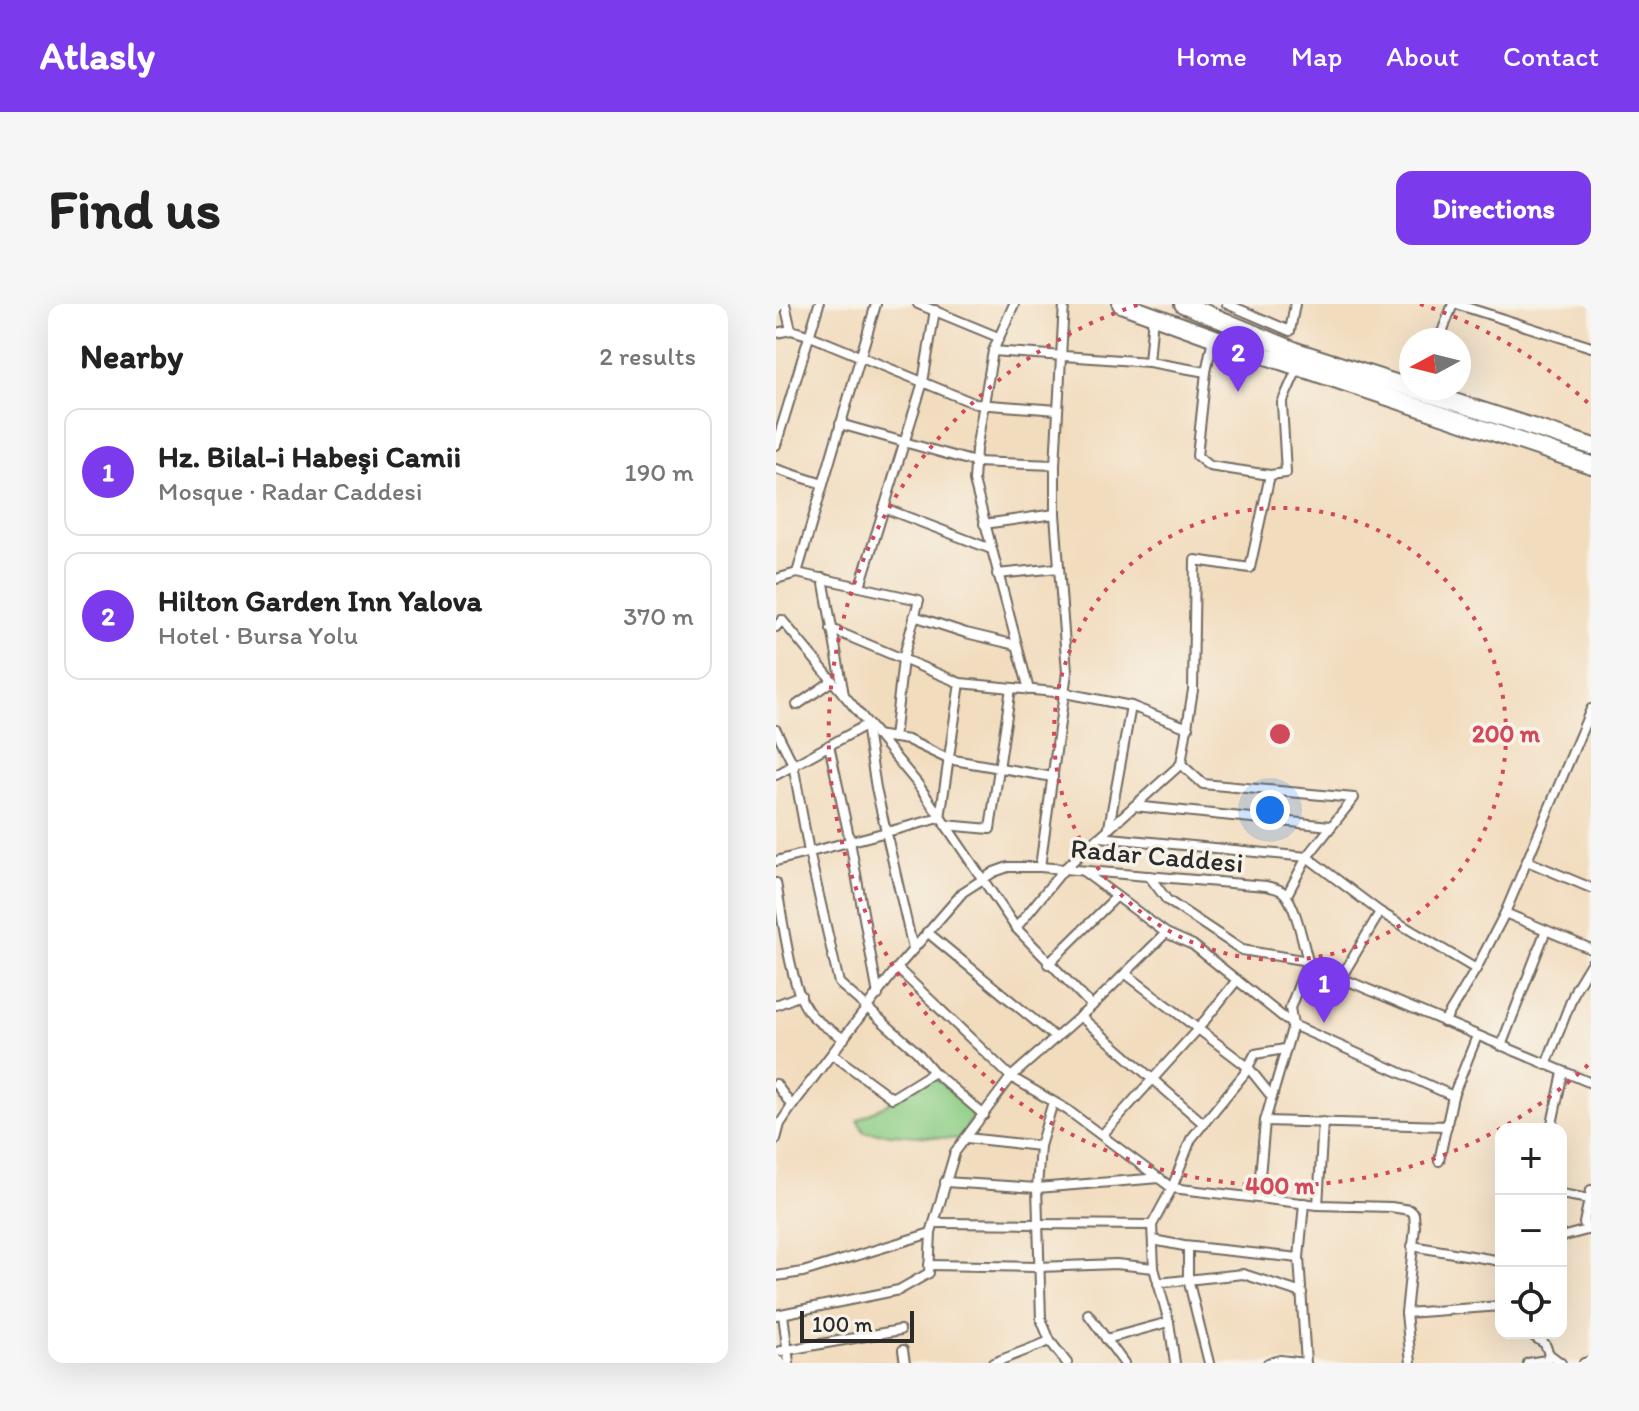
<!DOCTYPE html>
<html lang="en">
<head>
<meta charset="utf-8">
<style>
	body { margin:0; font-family:Itim,sans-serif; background:#f6f6f6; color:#222 }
	.controls { position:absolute; right:24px; bottom:24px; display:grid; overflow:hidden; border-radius:16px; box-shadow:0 8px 32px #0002 }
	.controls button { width:72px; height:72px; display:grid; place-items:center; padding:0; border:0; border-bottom:2px solid #e0e0e0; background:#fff; color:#222; font:40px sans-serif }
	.compass { position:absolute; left:623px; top:24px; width:72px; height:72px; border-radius:50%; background:#fff; box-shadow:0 8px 32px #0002; rotate:263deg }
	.scale { position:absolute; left:24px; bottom:20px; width:114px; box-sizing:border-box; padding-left:8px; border:4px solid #2b2b2b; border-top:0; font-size:22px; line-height:28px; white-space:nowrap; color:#2b2b2b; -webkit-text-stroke:6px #f7f3e8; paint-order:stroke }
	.you { position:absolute; left:494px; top:506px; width:28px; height:28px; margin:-20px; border:6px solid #fff; border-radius:50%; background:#1a73e8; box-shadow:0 0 0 12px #1a73e833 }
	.badge { display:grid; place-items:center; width:52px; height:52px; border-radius:50%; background:#7c3aed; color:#fff; font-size:26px; font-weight:700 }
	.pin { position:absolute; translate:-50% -66px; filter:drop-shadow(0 2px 4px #0008) }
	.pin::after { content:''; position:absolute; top:42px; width:28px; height:24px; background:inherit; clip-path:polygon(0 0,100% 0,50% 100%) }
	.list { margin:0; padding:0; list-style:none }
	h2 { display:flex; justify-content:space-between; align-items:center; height:104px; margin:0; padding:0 32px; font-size:34px }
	h2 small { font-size:26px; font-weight:400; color:#767676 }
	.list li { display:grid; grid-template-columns:52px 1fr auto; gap:24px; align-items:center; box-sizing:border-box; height:128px; margin:0 16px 16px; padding:0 16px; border:2px solid #e0e0e0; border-radius:16px }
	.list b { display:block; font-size:30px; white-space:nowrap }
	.list p { margin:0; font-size:26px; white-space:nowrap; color:#767676 }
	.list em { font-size:26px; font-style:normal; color:#767676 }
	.icon { flex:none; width:44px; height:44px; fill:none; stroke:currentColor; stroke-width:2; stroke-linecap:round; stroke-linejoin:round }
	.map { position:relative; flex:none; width:815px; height:1059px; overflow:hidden; border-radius:16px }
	header { display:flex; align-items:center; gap:48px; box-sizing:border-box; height:112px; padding:0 40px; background:#7c3aed; color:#fff }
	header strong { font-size:38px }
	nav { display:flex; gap:44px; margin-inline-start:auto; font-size:28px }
	.intro { display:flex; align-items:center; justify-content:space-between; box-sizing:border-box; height:192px; padding:0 48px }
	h1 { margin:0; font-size:56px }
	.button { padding:20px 36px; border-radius:16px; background:#7c3aed; color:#fff; font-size:28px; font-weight:700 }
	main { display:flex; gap:48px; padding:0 48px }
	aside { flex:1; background:#fff; border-radius:16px; box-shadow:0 8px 32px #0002 }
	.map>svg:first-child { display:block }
	.green { fill:#8dce85; stroke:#5c7c58; stroke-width:2 }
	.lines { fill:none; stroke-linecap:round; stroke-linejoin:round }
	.street-casing { stroke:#71695e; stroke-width:12 }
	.highway-casing { stroke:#71695e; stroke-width:20 }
	.street { stroke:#fff; stroke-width:8 }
	.highway { stroke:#fff; stroke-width:16 }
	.ring { fill:none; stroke:#d1495b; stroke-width:4; stroke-dasharray:4 8 }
	.labels { text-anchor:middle; stroke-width:7; stroke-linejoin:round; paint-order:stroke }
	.street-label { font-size:28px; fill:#2b2b2b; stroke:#f7f3e8 }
	.centre { fill:#d1495b; stroke:#f7f3e8; stroke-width:4 }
	.ring-label { font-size:24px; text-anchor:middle; font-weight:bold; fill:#d1495b; stroke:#f7f3e8; stroke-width:7; stroke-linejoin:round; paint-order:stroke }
</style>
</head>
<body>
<header>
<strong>Atlasly</strong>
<nav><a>Home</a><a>Map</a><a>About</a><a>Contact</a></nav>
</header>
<div class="intro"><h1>Find us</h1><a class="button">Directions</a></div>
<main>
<aside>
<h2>Nearby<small>2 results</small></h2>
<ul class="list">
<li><span class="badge">1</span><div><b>Hz. Bilal-i Habeşi Camii</b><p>Mosque · Radar Caddesi</p></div><em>190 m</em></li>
<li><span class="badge">2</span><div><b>Hilton Garden Inn Yalova</b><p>Hotel · Bursa Yolu</p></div><em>370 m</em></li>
</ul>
</aside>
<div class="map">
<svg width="815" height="1059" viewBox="0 0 815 1059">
	<rect width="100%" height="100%" fill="#f7f3e8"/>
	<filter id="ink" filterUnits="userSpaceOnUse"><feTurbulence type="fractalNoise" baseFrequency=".0125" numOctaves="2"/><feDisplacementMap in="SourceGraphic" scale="16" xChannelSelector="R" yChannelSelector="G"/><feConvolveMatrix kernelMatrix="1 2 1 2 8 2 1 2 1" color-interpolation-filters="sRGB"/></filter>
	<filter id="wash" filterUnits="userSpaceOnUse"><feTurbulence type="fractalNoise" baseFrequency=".006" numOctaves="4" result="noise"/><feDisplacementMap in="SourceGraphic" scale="32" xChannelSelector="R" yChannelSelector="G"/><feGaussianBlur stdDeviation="1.8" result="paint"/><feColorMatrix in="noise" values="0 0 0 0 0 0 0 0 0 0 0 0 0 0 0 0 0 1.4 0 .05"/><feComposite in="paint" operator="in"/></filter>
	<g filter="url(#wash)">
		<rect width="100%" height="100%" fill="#f2dcbe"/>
		<path class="green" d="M159,773L199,810L183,835L88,828L82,816Z"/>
	</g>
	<g filter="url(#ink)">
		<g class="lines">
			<g class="street-casing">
				<g id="street">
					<path d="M9,0L15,26"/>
					<path d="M142,0L222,33"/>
					<path d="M238,0L217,47L200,146L198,177L253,386"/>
					<path d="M451,0L514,27L519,0"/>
					<path d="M680,0L815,43"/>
					<path d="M0,29L15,26L32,31L200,100L282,106"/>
					<path d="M437,34L430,68L421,152L433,162L494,171"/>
					<path d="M663,36L677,0"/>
					<path d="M217,47L373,58L377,12"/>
					<path d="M373,58L430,68"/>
					<path d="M64,120L199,158L279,161"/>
					<path d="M0,141L43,0"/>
					<path d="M0,165L47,180"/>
					<path d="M108,204L215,245"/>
					<path d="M208,220L279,210"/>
					<path d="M21,269L100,0"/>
					<path d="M221,270L283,264"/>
					<path d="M47,274L68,391"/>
					<path d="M0,275L21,269L143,296L127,355L118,434"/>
					<path d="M84,282L147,78L159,6"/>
					<path d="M138,312L190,329L240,341"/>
					<path d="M0,323L6,316L141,479L240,624L316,702"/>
					<path d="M55,325L184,379L289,389L355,402L412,424"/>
					<path d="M21,401L56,377"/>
					<path d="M0,426L17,460L33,548L63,679L141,748L158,768L208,811"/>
					<path d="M100,431L132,436L172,455L277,473"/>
					<path d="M53,441L74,537L102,691"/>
					<path d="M405,460L427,480L578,494L531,553L511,591"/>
					<path d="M0,471L90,421L100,484L137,645"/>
					<path d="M358,502L554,522"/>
					<path d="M169,521L214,525L235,384"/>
					<path d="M333,523L355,402"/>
					<path d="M324,533L531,553L604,608L700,665"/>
					<path d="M0,557L164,514L184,379"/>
					<path d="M751,557L815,584"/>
					<path d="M264,563L291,368L279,210V161L288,0"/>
					<path d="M307,567L390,629L417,641L517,721L677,792"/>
					<path d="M373,572L391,596L466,646L532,657L514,704L517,721L489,817L482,894"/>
					<path d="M0,579C6,610 14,677 29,702C37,717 54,725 68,735"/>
					<path d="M729,609L815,645"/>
					<path d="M240,624L288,565L405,460L417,386L419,256L474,264L494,171L510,169L506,99L522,63"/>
					<path d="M151,628L280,734"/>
					<path d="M272,660L340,593"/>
					<path d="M121,664L235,773L290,805L396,884L542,901L615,903L634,906L638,910L639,923L630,1009L635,1059"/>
					<path d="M350,670L472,763L496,793"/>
					<path d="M565,674L604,608"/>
					<path d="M0,701L25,691"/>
					<path d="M304,712L428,820"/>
					<path d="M668,718L700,665L729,609L815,405"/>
					<path d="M725,742L770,626"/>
					<path d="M56,750L116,794L158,768"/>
					<path d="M770,761L800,684L815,659"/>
					<path d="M0,780L16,802"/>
					<path d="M277,798L264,842L261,884L265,1015L274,1037L291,1059"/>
					<path d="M489,817L671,822"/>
					<path d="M775,825L787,768"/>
					<path d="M326,831L422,725L461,676"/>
					<path d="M191,834L264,842"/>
					<path d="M0,835L4,820L16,802L121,664L187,588L218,568L232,563H264L490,582C496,584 503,584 508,589C520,601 527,640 532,657L565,674L815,779"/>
					<path d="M663,857L677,792L701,732"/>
					<path d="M169,878L261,884L384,874"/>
					<path d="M815,886L808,919L811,926H815"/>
					<path d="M785,890L813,895"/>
					<path d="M542,901L547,818"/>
					<path d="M159,919L376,921"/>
					<path d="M785,933L811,926"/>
					<path d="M377,936L408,942L523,954"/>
					<path d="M636,942L725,957"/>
					<path d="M412,943V975L433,1059"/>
					<path d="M153,961L263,963L340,960L378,964"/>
					<path d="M0,972L27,968L155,929"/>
					<path d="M382,979L467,970L526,989"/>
					<path d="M630,1009L725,1002"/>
					<path d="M7,1010L13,1059"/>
					<path d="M312,1010L348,1059"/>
					<path d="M0,1011L123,986L153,969L155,929L179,848L235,773L316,702L390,629"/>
					<path d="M330,1035L393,1018"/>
					<path d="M127,1046L129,1059"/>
					<path d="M0,1048L124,1026"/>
					<path d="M773,1050L785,1059"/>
					<path d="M217,1059L274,1037"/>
					<path d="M399,1059L393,1018L378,964L376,921L396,884L415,835L469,769L479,750L509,745"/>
					<path d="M492,1059L504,1056L530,1059L523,954L528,899"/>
					<path d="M752,1059L770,1056L773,1050L769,1040L753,1029"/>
					<path d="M808,1059L815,1057"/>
				</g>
			</g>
			<g class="highway-casing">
				<g id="highway">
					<path d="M345,0L472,46L815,161"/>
					<path d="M407,0L520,47L815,142"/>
				</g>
			</g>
			<use href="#street" class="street"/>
			<use href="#highway" class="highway"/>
		</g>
	</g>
	<g class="ring">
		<circle cx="504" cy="430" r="226"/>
		<path d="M812 761A452 452 0 1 1 364 0M644 0A452 452 0 0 1 812 99"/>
	</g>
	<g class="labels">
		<g class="street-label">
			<text transform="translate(381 551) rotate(5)" y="10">Radar Caddesi</text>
		</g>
	</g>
	<circle cx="504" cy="430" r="12" class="centre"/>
	<g class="ring-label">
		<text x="730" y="438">200 m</text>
		<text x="504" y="890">400 m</text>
	</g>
</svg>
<div class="controls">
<button>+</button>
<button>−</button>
<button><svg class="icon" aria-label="locate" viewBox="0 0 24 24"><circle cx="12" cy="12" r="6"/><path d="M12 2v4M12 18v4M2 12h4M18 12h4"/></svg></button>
</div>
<svg class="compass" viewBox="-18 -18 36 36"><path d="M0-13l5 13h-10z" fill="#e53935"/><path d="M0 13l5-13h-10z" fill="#767676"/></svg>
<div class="scale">100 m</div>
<div class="you"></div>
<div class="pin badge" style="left:548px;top:719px">1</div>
<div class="pin badge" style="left:462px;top:88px">2</div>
</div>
</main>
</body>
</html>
